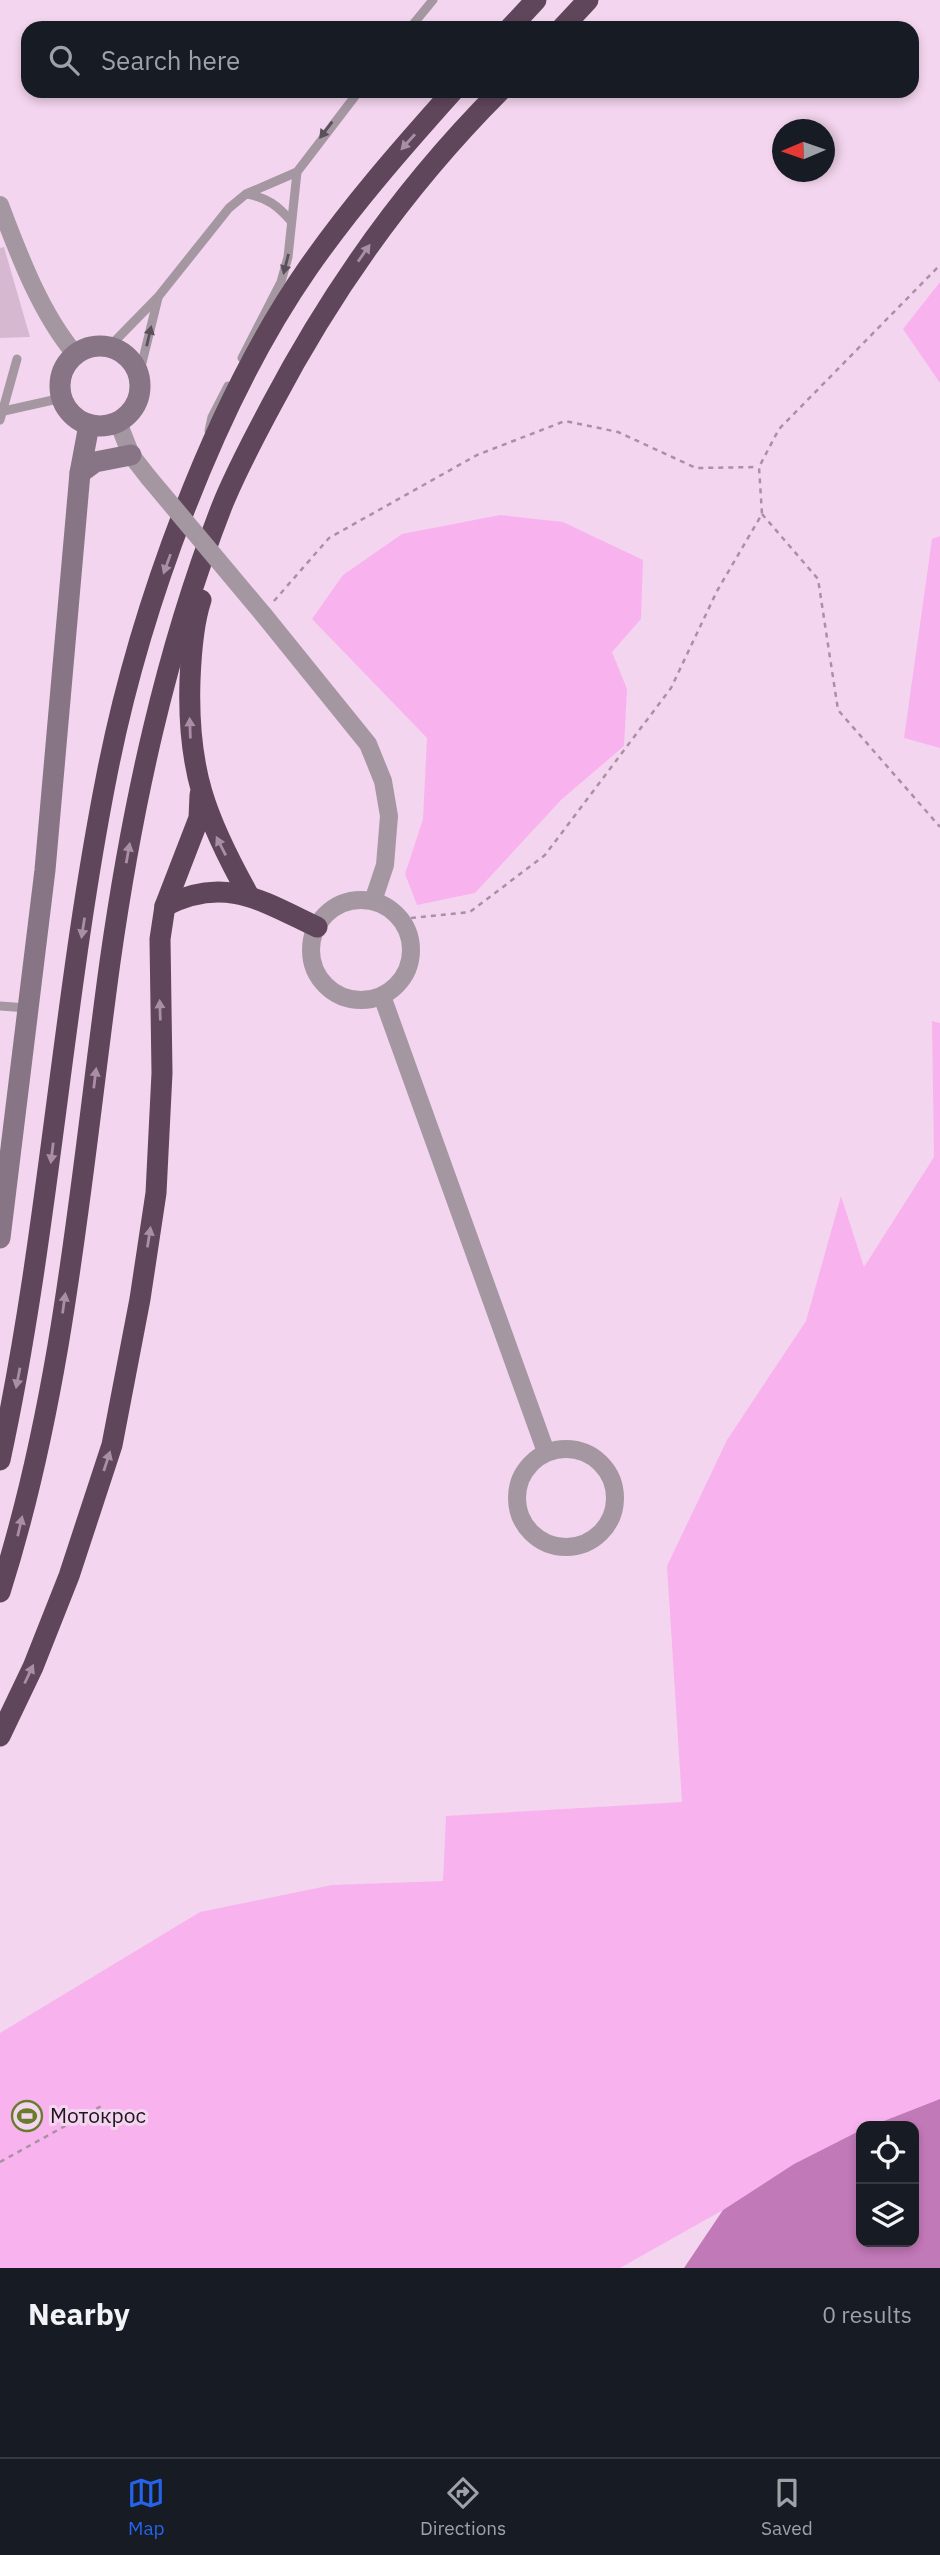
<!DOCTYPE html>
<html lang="en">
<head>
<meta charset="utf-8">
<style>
	body { margin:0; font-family:"IBM Plex Sans",sans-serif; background:#20242c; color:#f1f3f6 }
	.controls { position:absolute; right:21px; bottom:21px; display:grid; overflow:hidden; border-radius:14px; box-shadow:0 4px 10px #0003 }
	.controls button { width:63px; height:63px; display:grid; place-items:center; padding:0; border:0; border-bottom:2px solid #363941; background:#171b24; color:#f1f3f6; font:35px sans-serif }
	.compass { position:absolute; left:772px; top:119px; width:63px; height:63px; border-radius:50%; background:#171b24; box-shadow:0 4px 10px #0003; rotate:268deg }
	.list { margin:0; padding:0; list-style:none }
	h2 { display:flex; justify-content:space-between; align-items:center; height:91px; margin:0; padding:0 28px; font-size:30px }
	h2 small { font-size:23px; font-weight:400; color:#9ea1a6 }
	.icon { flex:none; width:38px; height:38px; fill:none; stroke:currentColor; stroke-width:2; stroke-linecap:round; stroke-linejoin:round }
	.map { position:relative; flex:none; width:940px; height:2268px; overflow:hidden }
	.search { position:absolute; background:#171b24; box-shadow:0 4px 10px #0003; left:21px; right:21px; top:21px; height:77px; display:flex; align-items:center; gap:18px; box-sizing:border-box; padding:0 24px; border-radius:21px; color:#9ea1a6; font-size:26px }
	.sheet { height:189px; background:#171b24 }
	nav { display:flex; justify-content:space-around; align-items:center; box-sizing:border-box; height:98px; border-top:2px solid #363941; background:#171b24; font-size:19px; color:#9ea1a6 }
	nav a { display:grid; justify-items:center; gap:4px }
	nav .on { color:#2563eb }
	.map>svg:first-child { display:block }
	.green { fill:#f8b3ee }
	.water { fill:#c279b8 }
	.building { fill:#d6b8d1 }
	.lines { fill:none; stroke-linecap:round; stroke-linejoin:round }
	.path { stroke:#a991a5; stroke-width:2.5; stroke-dasharray:5 5; stroke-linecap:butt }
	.lane { stroke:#a497a2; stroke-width:9 }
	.street { stroke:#a497a2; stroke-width:18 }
	.secondary { stroke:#877484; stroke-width:21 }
	.highway { stroke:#5f465b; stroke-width:21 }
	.street-bridge { stroke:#a497a2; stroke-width:18 }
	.oneway { fill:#5b5059 }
	.oneway2 { fill:#aa8ea5 }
	.labels { text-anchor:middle; stroke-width:6; stroke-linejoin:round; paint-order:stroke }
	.poi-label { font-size:21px; fill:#20151e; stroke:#f4d5ef; text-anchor:start }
</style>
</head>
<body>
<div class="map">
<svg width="940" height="2268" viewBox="0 0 940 2268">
	<rect width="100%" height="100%" fill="#f4d5ef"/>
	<g class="green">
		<path d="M940,282V383L903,329Z"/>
		<path d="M500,515L563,522L643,560L641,619L612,652L627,689L624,746L561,800L475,893L417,905L405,874L423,819L427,738L312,619L343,575L402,534Z"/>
		<path d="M940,536V748L904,738L932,539Z"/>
		<path d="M932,1021L940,1023V2099L871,2126H861V2130L794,2164L723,2210L620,2268H0V2033L200,1912L332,1885L443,1881L446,1816L682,1802L667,1566L727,1440L806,1321L841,1196L864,1267L934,1157Z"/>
	</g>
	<path class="water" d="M940,2099V2268H684L723,2210L794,2164L861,2130V2242H914V2126H871Z"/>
	<path class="building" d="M4,247L30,337L0,338V248Z"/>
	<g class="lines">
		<g class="path">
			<path d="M762,514L818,579L838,710L940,827"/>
			<path d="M274,601L329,538L477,455L565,421L618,432L696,468L758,467"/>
			<path d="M401,919L470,912L545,855L671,688L717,591L762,514L759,467L779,429L940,265"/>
			<path d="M0,2162L103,2105"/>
		</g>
		<g class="lane">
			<path d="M410,28L433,0"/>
			<path d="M247,194C268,198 278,206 291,221"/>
			<path d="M110,346L158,297L229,208L246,194L297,172"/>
			<path d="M242,358L281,282L288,257L297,172L359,91"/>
			<path d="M139,375L158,298"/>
			<path d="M4,411L62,398"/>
			<path d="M0,420L17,359"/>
			<path d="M209,431L212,417L228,386"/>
			<path d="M0,1006L28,1008"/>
		</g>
		<g class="street">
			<path d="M0,205C19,255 40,312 75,354"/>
			<path d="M118,422L131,455L149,478"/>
			<path d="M263,614L368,744L383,781L389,816L385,865L373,901"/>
			<circle cx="361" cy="950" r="50"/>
			<path d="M382,996L546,1452"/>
			<circle cx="566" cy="1498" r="49"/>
		</g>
		<g class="secondary">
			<circle cx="100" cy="386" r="40"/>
			<path d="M80,473L95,462L131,455"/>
			<path d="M0,1238L45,870L80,473L89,425"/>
		</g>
		<g class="highway">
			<path d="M510,28L536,0"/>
			<path d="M562,28L588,0"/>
			<path d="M201,600C193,624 191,654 190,680C187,769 205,817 248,894"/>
			<path d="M165,906C225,875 262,901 317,927"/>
			<path d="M0,1460C49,1234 62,1001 107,774C139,611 213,405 308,268C352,205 402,148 453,91"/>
			<path d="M0,1592C65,1388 81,1173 110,962C132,807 165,652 222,506C236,471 254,438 272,404C332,290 408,183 500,91"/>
			<path d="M0,1736L33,1667L69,1576L112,1445L140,1299L156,1193L162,1073L160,939L165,906L199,818L200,795"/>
		</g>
		<path class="street-bridge" d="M149,478L263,614"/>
	</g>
	<defs><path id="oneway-solid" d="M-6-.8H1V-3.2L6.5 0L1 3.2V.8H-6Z" transform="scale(1.75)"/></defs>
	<g class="oneway">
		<use href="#oneway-solid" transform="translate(326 130) rotate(127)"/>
		<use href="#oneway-solid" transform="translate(286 264) rotate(104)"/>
		<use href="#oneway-solid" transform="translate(149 336) rotate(-77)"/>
	</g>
	<g class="oneway2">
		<use href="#oneway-solid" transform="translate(408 142) rotate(132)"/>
		<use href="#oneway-solid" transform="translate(364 253) rotate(-55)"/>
		<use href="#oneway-solid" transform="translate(167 564) rotate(110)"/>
		<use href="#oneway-solid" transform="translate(190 728) rotate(-92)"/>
		<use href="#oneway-solid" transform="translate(221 846) rotate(-117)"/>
		<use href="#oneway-solid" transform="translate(128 853) rotate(-80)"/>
		<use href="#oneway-solid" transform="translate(83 928) rotate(99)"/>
		<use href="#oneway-solid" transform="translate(160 1010) rotate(-92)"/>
		<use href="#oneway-solid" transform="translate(95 1078) rotate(-83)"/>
		<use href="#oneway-solid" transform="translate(52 1153) rotate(97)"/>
		<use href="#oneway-solid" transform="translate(149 1237) rotate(-81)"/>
		<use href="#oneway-solid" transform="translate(64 1303) rotate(-82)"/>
		<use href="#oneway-solid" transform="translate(18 1378) rotate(101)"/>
		<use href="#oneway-solid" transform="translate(107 1461) rotate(-72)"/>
		<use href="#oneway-solid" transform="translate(20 1526) rotate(-77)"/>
		<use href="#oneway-solid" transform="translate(29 1674) rotate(-65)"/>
	</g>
	<defs>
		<g id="stadium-ring" transform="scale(1.575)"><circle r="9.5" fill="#f4d5ef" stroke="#687c2c" stroke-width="1.5"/><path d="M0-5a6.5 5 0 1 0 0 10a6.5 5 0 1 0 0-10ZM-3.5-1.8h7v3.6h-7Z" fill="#687c2c"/></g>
	</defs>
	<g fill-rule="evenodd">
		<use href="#stadium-ring" x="27" y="2116"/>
	</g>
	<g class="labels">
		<g class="poi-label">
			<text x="50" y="2123">Мотокрос</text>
		</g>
	</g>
</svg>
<div class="controls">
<button><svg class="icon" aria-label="locate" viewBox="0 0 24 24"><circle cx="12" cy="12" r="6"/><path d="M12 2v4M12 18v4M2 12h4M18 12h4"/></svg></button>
<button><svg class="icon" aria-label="layers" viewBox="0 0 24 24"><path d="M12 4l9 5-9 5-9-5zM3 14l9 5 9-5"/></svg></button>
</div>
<svg class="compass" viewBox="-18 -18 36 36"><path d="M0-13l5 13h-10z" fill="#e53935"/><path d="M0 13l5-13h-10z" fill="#9ea1a6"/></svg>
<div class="search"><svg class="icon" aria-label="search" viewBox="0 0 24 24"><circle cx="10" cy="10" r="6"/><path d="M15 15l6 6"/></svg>Search here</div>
</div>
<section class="sheet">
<h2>Nearby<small>0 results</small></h2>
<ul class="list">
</ul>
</section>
<nav>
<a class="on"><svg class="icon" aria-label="map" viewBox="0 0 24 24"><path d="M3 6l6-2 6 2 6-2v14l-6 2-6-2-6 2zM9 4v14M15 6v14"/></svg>Map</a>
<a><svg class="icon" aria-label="directions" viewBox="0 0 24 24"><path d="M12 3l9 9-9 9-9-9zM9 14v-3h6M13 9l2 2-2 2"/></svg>Directions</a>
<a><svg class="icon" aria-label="saved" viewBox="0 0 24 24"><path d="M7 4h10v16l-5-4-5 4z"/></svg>Saved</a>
</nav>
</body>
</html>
